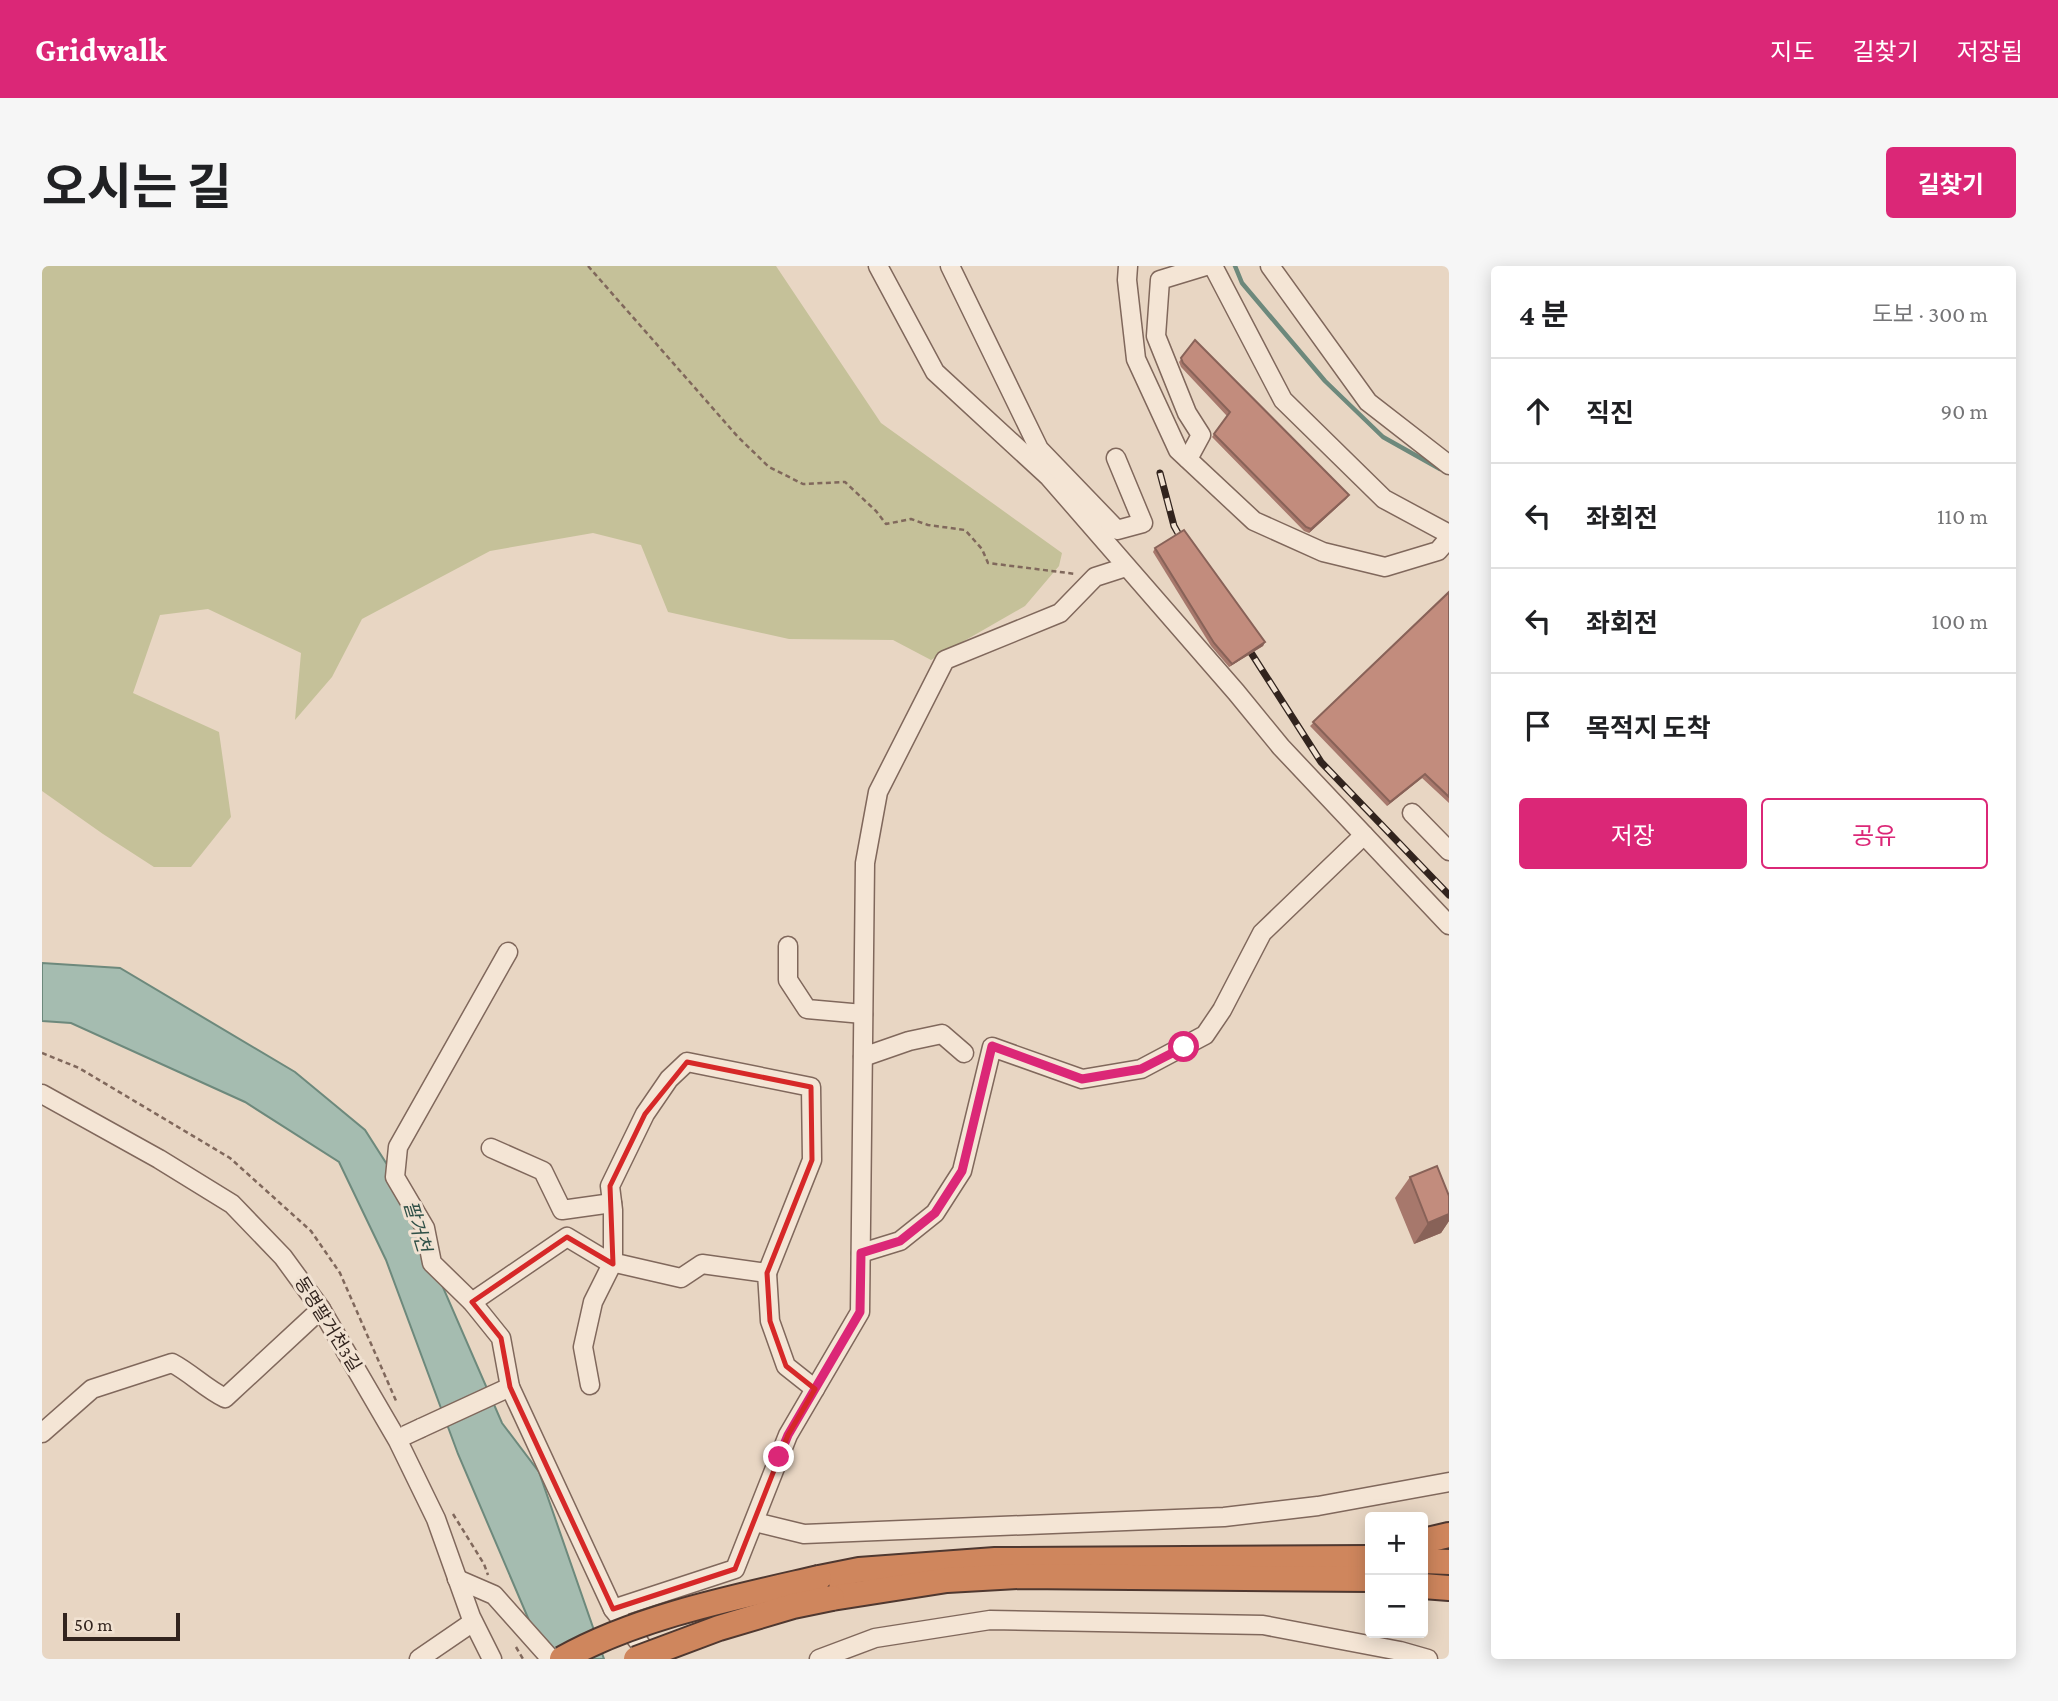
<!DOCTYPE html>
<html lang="ko">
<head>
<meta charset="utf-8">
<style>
	body { margin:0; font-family:"Crimson Pro","Noto Sans KR",serif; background:#f6f6f6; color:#202124 }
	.controls { position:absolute; right:21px; bottom:21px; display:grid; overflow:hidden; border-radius:7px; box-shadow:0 4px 18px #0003 }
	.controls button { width:63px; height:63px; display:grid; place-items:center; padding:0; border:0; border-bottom:2px solid #e0e0e0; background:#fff; color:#202124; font:35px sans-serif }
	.scale { position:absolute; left:21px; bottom:18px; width:117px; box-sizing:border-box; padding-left:7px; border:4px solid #32241e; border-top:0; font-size:19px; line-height:24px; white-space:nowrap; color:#32241e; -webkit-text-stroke:5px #f1e2d2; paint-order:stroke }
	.stop { position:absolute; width:21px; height:21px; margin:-16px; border:5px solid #db2777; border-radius:50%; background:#fff }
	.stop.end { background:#db2777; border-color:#fff; box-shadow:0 2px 7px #0008 }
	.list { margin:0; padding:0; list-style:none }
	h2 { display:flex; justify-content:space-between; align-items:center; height:91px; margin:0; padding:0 28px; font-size:30px }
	h2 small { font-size:23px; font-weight:400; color:#757577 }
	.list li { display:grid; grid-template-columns:46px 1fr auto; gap:21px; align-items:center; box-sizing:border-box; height:105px; padding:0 28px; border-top:2px solid #e0e0e0 }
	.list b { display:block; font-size:26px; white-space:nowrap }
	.list em { font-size:23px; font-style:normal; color:#757577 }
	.actions { display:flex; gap:14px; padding:21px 28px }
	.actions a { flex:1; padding:16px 0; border:2px solid #db2777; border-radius:7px; text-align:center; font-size:24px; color:#db2777 }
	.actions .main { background:#db2777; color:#fff }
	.icon { flex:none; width:38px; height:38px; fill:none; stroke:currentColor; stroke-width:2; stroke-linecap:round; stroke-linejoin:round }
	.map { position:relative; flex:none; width:1407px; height:1393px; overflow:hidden; border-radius:7px }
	header { display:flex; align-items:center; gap:42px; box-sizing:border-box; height:98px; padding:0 35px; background:#db2777; color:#fff }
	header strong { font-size:33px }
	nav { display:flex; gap:38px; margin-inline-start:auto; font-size:24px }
	.intro { display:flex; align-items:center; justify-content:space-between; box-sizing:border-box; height:168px; padding:0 42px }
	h1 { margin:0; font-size:49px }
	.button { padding:18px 32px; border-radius:7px; background:#db2777; color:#fff; font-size:24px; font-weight:700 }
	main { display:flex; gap:42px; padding:0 42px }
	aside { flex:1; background:#fff; border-radius:7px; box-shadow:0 4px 18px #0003 }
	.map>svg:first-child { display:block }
	.green { fill:#c5c199 }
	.water { fill:#a5bcb0; stroke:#6d897c; stroke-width:2 }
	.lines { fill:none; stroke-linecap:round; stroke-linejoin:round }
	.stream { stroke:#6d897c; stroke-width:4.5 }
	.minor-casing { stroke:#80685c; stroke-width:21 }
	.highway-casing { stroke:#4f3830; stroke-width:28 }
	.path { stroke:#80685c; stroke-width:2.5; stroke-dasharray:5 3.5; stroke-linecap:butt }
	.minor { stroke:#f4e5d5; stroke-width:18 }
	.highway { stroke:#cf865d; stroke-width:24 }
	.rail-casing { stroke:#32241e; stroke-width:7 }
	.rail { stroke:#f1e2d2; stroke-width:4.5; stroke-dasharray:13; stroke-linecap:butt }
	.minor-bridge-casing { stroke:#80685c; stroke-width:21; stroke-linecap:butt }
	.highway-bridge-casing { stroke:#4f3830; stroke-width:28; stroke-linecap:butt }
	.minor-bridge { stroke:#f4e5d5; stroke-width:18 }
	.highway-bridge { stroke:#cf865d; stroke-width:24 }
	.wall { fill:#a7786c }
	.shaded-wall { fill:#886258 }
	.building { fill:#c28c7d; stroke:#886258; stroke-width:2 }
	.route { stroke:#db2777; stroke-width:9 }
	.marked { fill:none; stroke:#d62828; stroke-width:5; stroke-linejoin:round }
	.labels { text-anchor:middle; stroke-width:6; stroke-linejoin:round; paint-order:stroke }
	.street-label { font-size:18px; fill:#32241e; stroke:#f1e2d2 }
	.water-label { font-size:19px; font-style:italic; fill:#2f5047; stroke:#f1e2d2 }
</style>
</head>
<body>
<header>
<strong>Gridwalk</strong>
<nav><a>지도</a><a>길찾기</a><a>저장됨</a></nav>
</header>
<div class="intro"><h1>오시는 길</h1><a class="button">길찾기</a></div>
<main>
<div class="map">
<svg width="1407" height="1393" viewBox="0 0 1407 1393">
	<rect width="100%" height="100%" fill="#e8d6c3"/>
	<path class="green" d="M0,0H734L839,157L1020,287L1017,300L983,340L889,394L851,374L747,373L626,346L599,279L551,267L448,285L320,353L290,411L253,454L259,387L166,343L118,349L91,427L177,466L189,551L149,601H112L61,568L0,525Z"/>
	<path class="water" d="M0,697L78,702L253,806L323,864L353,911L460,1157L497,1206L562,1393H509L492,1366L416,1188L344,994L297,896L203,836L29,757L0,755Z"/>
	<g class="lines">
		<path class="stream" d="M1193,0L1200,17L1283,115L1341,171L1398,203"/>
		<g class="minor-casing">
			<g id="minor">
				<path d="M836,0L893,106L1007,211L1194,426L1239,481L1407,659"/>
				<path d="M908,0L997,183L1075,264L1101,257L1074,192"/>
				<path d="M1086,0L1085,14L1094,93L1136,184L1212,255L1281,286L1343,301L1396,285L1407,272"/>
				<path d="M1171,0L1241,134L1342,233L1407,268"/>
				<path d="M1228,0L1326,136L1407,199"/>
				<path d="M1146,193L1159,169L1145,147L1114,70L1118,14L1164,0"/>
				<path d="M1370,547L1407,585"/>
				<path d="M746,680V714L765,743L821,748"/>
				<path d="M466,686L356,881L353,911L383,962L390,997L430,1036L459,1072L468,1121"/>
				<path d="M821,791L867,775L900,768L922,787"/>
				<path d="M0,828L117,893L190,938L241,991L279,1043L356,1175L394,1253L429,1351L450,1393"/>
				<path d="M449,882L501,905L520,944L570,937"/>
				<path d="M819,987L858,975L893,947L920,905L950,781L1040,813L1099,803L1163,769L1180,744L1220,667L1322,569"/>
				<path d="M430,1036L525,971L565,995L639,1012L660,998L725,1007L728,1055L744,1100L773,1123"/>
				<path d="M548,1119L541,1081L551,1036L571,996V944L568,920L603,848L627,813L645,796L769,821L770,894L725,1007"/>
				<path d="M379,1162L468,1121L571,1343L610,1393"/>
				<path d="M0,1167L50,1123L130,1097C149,1107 163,1122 183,1132L279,1043"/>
				<path d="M713,1256L762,1268L1182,1251L1276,1240L1407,1216"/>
				<path d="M415,1313L452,1329L509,1393"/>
				<path d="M571,1343L693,1303L746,1169L818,1046L823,597L836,526L903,394L1018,347L1053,311L1084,301"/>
				<path d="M377,1393L431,1356"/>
				<path d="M777,1393L833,1372L948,1354L1221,1359L1358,1385L1386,1393"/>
			</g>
		</g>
		<g class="highway-casing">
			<g id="highway">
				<path d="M1381,1275L1407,1269"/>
				<path d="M1381,1295L1407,1296"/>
				<path d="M777,1312L817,1304L953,1294L1328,1292"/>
				<path d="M1381,1320L1407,1322"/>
				<path d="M790,1332L905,1314L977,1310L1328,1313"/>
			</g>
		</g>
		<g class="path">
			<path d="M546,0L696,171L727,201L761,218L803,216L834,245L844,258L869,253L886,259L923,264L940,283L946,297L1034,308"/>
			<path d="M0,787L37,802L188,892L269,965L298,1007L355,1137"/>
			<path d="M411,1248L442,1298L446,1309"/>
			<path d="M474,1381L481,1393"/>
		</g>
		<use href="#minor" class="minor"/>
		<use href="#highway" class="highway"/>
		<g class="rail-casing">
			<g id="rail">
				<path d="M1118,207L1132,260L1146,285"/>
				<path d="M1199,371L1279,496L1407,629"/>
			</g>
		</g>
		<use href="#rail" class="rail"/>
		<g class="minor-bridge-casing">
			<path id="minor-bridge" d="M364,1169L379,1162"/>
		</g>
		<g class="highway-bridge-casing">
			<g id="highway-bridge">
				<path d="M520,1393C594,1351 694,1331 777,1312"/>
				<path d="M594,1393L677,1362L751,1340L790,1332"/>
			</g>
		</g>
		<use href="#minor-bridge" class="minor-bridge"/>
		<use href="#highway-bridge" class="highway-bridge"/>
	</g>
	<g class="wall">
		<path d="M1153,74L1307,229L1304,233L1267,267L1262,265L1170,171L1185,150L1139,101L1137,96Z"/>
		<path d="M1113,282L1223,376L1221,380L1187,401L1169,380L1111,286Z"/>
		<path d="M1407,326V537L1380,512L1345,540L1268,460Z"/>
		<path d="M1368,911L1407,930V955L1399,967L1372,978L1353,932Z"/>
	</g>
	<g class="shaded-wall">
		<path d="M1307,229L1304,233L1267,267L1269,263Z"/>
		<path d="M1223,376L1221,380L1187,401L1190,398Z"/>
		<path d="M1383,508L1380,512L1345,540L1348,536Z"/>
		<path d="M1407,948V955L1399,967L1372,978L1386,957Z"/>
	</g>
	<g class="building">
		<path d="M1153,74L1307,229L1269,263L1264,261L1172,168L1188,146L1141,97L1139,92Z"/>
		<path d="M1142,264L1223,376L1190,398L1172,377L1113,282Z"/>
		<path d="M1407,326V531L1383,508L1348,536L1271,456Z"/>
		<path d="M1395,900L1407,930V948L1386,957L1368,911Z"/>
	</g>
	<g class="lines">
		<path class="route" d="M737,1191L746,1169L818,1046L819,987L858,975L893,947L920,905L950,780L1040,813L1099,803L1142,781"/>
	</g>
	<path class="marked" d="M645,796L769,821L770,894L725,1007L728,1055L744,1100L773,1123L746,1169L693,1303L571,1343L468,1121L459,1072L430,1036L525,971L571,998L568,920L603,848Z"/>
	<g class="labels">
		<g class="street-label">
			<text transform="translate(286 1058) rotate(58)" y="6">동명팔거천3길</text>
		</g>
		<g class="water-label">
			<text transform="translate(376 960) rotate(73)" y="7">팔거천</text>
		</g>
	</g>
</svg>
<div class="controls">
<button>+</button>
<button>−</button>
</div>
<div class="scale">50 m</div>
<div class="stop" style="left:1142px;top:781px"></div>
<div class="stop end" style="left:737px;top:1191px"></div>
</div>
<aside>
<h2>4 분<small>도보 · 300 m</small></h2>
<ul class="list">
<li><svg class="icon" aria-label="ahead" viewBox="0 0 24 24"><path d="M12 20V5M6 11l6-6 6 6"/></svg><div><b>직진</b></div><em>90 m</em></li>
<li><svg class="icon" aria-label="left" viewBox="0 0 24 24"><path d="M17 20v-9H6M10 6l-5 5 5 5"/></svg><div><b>좌회전</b></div><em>110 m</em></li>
<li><svg class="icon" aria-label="left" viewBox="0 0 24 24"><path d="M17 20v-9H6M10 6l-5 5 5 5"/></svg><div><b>좌회전</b></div><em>100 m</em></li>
<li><svg class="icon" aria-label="arrive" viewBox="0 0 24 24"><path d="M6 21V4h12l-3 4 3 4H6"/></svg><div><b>목적지 도착</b></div></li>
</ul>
<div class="actions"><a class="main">저장</a><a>공유</a></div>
</aside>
</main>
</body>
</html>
